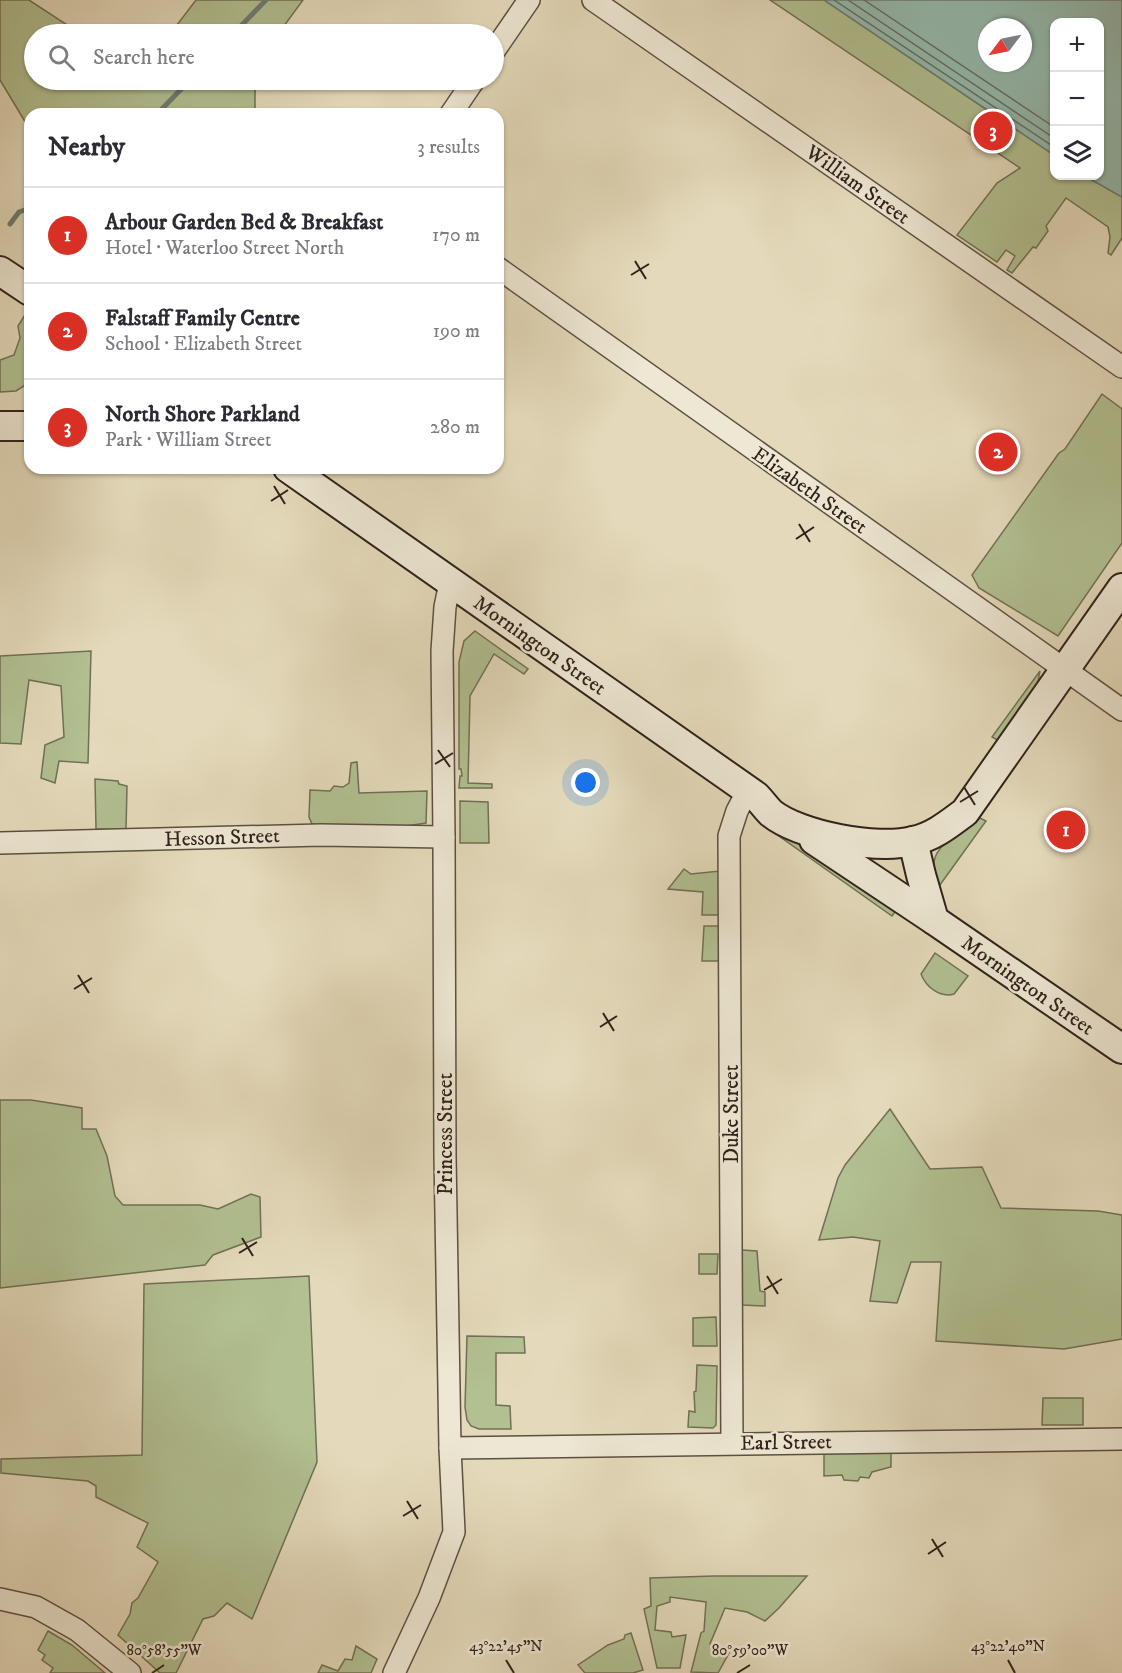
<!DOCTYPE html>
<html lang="en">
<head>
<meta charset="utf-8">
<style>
	body { margin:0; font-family:"IM FELL DW Pica",serif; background:#f2f2f3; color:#2b2b33 }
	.controls { position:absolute; right:18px; top:18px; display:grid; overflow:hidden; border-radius:12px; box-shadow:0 2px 4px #0004 }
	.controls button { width:54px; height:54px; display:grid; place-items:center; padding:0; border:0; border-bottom:2px solid #e1e1e2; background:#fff; color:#2b2b33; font:30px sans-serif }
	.compass { position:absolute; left:978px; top:18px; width:54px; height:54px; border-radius:50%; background:#fff; box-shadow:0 2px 4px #0004; rotate:238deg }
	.you { position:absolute; left:586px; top:783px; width:21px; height:21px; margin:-15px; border:4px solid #fff; border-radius:50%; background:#1a73e8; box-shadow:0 0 0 9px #1a73e833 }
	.badge { display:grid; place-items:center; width:39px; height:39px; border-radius:50%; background:#d93025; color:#fff; font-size:20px; font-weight:700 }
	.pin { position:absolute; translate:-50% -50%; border:3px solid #fff; box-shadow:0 2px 6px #0006 }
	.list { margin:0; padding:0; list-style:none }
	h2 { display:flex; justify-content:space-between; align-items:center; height:78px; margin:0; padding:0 24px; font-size:26px }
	h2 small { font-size:20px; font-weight:400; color:#7c7c81 }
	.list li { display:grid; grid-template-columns:39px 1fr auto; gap:18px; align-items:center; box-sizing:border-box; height:96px; padding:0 24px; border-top:2px solid #e1e1e2 }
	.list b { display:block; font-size:22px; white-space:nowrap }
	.list p { margin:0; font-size:20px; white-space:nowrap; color:#7c7c81 }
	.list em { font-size:20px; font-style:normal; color:#7c7c81 }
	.icon { flex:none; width:33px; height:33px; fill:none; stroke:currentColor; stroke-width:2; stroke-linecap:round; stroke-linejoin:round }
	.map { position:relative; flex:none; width:1122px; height:1673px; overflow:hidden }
	.search { position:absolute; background:#fff; box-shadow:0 2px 4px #0004; left:24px; top:24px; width:480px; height:66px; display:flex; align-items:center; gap:15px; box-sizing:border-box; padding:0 21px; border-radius:33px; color:#7c7c81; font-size:22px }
	.panel { position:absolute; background:#fff; box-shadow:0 2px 4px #0004; left:24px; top:108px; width:480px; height:366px; border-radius:18px }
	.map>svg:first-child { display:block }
	.green { fill:#b2c092; stroke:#717056; stroke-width:1.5 }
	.water { fill:#95bbb0; stroke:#6d7d74; stroke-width:1.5; fill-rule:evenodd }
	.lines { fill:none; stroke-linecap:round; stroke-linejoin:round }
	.shore { stroke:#626e65; stroke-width:1.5 }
	.stream { stroke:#6d7d74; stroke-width:5 }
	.street-casing { stroke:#5d4f42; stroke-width:24 }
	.secondary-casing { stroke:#30211a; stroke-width:32 }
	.street { stroke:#ede7d3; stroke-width:21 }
	.secondary { stroke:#ede7d3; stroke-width:28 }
	.ticks { fill:none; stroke:#30211a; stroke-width:2 }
	.labels { text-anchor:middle; stroke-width:5; stroke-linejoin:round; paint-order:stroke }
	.street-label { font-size:21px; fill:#30211a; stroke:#ede7d3 }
	.ticks-label { font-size:15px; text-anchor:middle; fill:#30211a; stroke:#ede7d3; stroke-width:5; stroke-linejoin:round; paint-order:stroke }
</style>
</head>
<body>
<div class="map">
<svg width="1122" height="1673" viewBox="0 0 1122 1673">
	<rect width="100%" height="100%" fill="#e4dabb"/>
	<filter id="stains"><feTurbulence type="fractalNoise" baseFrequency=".00333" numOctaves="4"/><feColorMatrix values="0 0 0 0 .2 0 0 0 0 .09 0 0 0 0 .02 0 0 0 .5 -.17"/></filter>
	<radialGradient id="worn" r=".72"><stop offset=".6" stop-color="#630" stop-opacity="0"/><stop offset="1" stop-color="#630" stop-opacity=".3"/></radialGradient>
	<g class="green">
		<path d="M0,0H29L81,34H34V80H255V114H30V130L0,80Z"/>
		<path d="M196,0H303L278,34H170Z"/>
		<path d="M770,0H824L1054,155V176H1085L1122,197V238L1111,255L1108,253L1110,237L1108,227L1066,198L1046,226L1048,231L1036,248L1033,247L1012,273L1007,270L1015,256L1006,250L997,262L957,235L997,183L1020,168Z"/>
		<path d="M30,307V382L16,391L0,392V360L14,355L20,338L18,326Z"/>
		<path d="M1102,394L1122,409V543L1058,636L979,588L972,575L1059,453L1065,449Z"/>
		<path d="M475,631L528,669L524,674L494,654L470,696L468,783L492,784V788H459L460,776H462L461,769H459V662L464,641Z"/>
		<path d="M91,651L88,763L59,761L55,783L41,778L45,745L64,737L61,686L29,680L21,744L0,743V656Z"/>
		<path d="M1040,671L1037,687L999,741L992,737Z"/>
		<path d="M357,762L359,793L427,791L426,823L399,827L316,825L312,824L309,817L310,790L330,791L334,786L343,787L349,783L351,763Z"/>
		<path d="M95,779L118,781L119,784L127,786L126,830L96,829Z"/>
		<path d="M460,801L488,802L489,843H460Z"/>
		<path d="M980,818L986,821L937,889C923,842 953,843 980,818Z"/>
		<path d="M772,823L897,909L892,916L762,824Z"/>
		<path d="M684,869L691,874L720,871V915H702L703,892L668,889Z"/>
		<path d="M704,926H720L721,961H702Z"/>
		<path d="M935,953L968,976L954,994C940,998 926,987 921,974Z"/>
		<path d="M0,1100H31L82,1108V1129H96L107,1156L115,1196L123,1205H200L218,1209L251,1194L260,1197L261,1237L213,1255L205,1265L0,1288Z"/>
		<path d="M890,1109L930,1169L982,1167L1001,1208L1098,1211L1122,1215V1339L1064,1349L936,1341L941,1262H911L897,1303L870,1301L880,1241L853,1237L819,1240L838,1178L845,1165Z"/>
		<path d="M742,1250L757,1251L760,1291L765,1292V1306L742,1305Z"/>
		<path d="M699,1254H718L717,1274H699Z"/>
		<path d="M309,1276L317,1462L252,1619L227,1603L214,1616L203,1619L176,1673H160L118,1635L130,1614L132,1603L138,1598L158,1562L137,1547L148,1523L96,1497V1486L88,1481L1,1473V1459L142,1455L144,1284Z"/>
		<path d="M716,1317L717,1346H693V1318Z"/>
		<path d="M467,1336L524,1337L525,1353H496V1405L510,1406L511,1429H479L471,1426L467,1420L465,1407Z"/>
		<path d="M697,1365L717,1366L716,1425L713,1428L688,1427L689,1411L695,1412L694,1392L696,1391Z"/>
		<path d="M1043,1398H1083V1425H1042Z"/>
		<path d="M824,1453H891V1467L872,1472L869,1478L860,1477L858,1481L844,1480L842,1475L824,1476Z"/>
		<path d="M714,1576H807L779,1608L765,1621L747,1612L725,1608L710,1644L729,1653L718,1673L691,1672L701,1633L704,1631L706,1602L670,1597V1602L657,1606L655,1630L671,1632L672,1637L686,1635L680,1668H657L644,1609L651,1606L650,1578Z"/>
		<path d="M48,1631L72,1645L105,1673H50L53,1668L42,1660L45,1655L38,1650Z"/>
		<path d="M631,1633L643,1670L633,1673H585L578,1665L608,1645L624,1639L625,1635Z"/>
		<path d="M356,1646L377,1659L371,1673H318L322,1665L338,1671L345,1659L352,1660Z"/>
	</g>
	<path class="water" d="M824,0H1122V197L1085,176H1100V22H1054V155ZM987,27H1023V63H987Z"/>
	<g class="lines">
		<g class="shore">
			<path d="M834,0L1054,147"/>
			<path d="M848,0L1054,138"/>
			<path d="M864,0L1054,127"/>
		</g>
		<g class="stream">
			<path d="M233,34L266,0"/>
			<path d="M157,114L190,80"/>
			<path d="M10,224L19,212L30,208"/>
		</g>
		<g class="street-casing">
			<g id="street">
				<path d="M593,0L1122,367"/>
				<path d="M494,51L529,0"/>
				<path d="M451,114L474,80"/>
				<path d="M498,268L1122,710"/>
				<path d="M0,843L321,835L444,837"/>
				<path d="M732,1443L729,836L737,811L748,790"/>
				<path d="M450,1448L1122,1439"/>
				<path d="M0,1599L36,1607L77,1630L130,1673"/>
				<path d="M394,1673L429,1598L454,1532L450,1448L445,1156L444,837L442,651L445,607L450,583"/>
			</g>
		</g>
		<g class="secondary-casing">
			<g id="secondary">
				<path d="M0,271L30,291"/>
				<path d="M0,426H30"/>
				<path d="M288,468L756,796C761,801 766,808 771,813C800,836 877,850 913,841C933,837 949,824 965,812L1122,588"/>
				<path d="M814,840L934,920"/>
				<path d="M913,841L921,875L934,920L1122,1049"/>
			</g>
		</g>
		<use href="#street" class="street"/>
		<use href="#secondary" class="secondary"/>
	</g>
	<path class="ticks" d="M635,261L646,279M631,275L649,264M274,486L285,504M271,501L288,490M799,524L810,542M796,539L814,527M438,750L450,767M435,764L453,753M964,787L975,805M960,802L978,791M78,975L89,993M74,989L92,978M603,1013L614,1031M600,1027L617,1016M242,1238L253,1256M239,1253L257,1242M767,1276L778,1294M764,1290L782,1279M407,1501L418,1519M403,1516L421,1505M932,1539L943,1557M928,1554L946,1542M506,1660L514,1673M1008,1660L1015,1673M152,1673L164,1665M737,1673L750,1665"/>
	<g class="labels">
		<g class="street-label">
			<text transform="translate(858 184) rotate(35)" y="7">William Street</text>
			<text transform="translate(810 490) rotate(35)" y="7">Elizabeth Street</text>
			<text transform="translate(540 645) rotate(35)" y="7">Mornington Street</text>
			<text transform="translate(222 837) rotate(-2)" y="7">Hesson Street</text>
			<text transform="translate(1028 985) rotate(35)" y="7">Mornington Street</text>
			<text transform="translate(731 1114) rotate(-90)" y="7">Duke Street</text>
			<text transform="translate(445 1134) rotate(-90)" y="7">Princess Street</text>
			<text transform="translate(786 1442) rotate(-1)" y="7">Earl Street</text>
		</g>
	</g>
	<g class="ticks-label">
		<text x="506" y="1651">43°22'45"N</text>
		<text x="1008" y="1651">43°22'40"N</text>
		<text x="164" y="1655">80°58'55"W</text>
		<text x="750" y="1655">80°59'00"W</text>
	</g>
	<rect width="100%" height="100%" filter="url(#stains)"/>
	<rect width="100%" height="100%" fill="url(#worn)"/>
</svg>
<div class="controls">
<button>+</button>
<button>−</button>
<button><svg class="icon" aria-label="layers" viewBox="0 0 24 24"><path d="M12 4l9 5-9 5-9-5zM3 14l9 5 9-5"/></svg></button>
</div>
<svg class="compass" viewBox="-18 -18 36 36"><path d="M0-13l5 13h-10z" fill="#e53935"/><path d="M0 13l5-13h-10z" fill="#7c7c81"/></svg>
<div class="you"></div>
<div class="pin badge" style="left:1066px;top:830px">1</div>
<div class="pin badge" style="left:998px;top:452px">2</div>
<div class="pin badge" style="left:993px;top:131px">3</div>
<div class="search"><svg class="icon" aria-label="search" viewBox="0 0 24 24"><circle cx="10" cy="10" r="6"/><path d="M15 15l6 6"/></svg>Search here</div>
<section class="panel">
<h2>Nearby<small>3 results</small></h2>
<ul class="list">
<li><span class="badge">1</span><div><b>Arbour Garden Bed &amp; Breakfast</b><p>Hotel · Waterloo Street North</p></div><em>170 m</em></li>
<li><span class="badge">2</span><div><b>Falstaff Family Centre</b><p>School · Elizabeth Street</p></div><em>190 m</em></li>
<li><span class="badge">3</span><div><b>North Shore Parkland</b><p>Park · William Street</p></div><em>280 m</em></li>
</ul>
</section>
</div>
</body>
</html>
